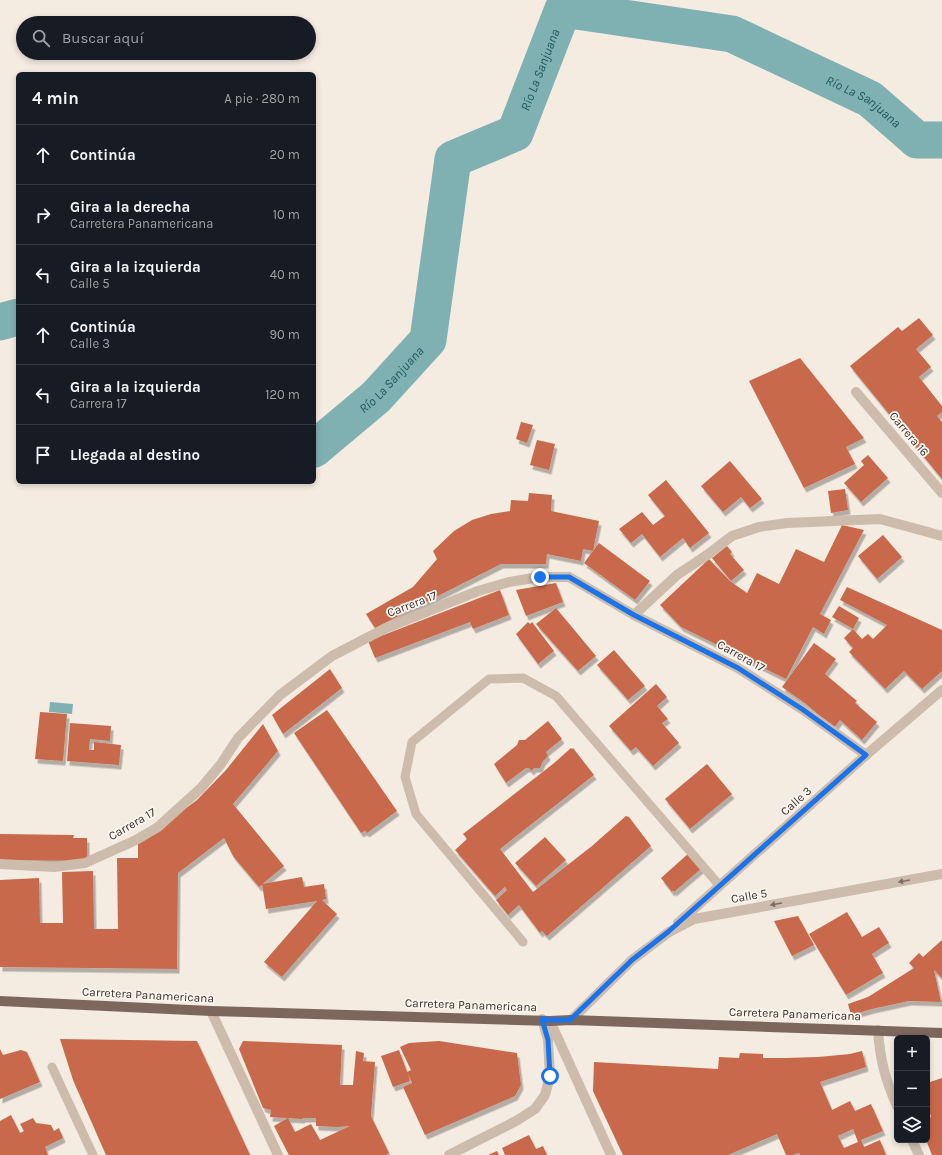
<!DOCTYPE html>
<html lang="es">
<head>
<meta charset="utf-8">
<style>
	body { margin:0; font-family:Karla,sans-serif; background:#242831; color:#f1f3f6 }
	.controls { position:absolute; right:12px; bottom:12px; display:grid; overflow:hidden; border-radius:6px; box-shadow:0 2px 6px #0003 }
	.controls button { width:36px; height:36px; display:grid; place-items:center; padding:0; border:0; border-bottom:1px solid #363941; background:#171b24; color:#f1f3f6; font:20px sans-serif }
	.stop { position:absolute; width:12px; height:12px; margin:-9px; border:3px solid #1a73e8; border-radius:50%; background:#fff }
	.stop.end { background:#1a73e8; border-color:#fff; box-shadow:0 1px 4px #0008 }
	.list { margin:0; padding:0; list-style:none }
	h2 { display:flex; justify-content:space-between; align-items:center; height:52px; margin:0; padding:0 16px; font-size:17px }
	h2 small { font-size:13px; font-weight:400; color:#9ea1a6 }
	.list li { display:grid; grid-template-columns:26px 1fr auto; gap:12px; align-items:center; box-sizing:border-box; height:60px; padding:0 16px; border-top:1px solid #363941 }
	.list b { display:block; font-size:15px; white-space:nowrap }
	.list p { margin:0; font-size:13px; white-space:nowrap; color:#9ea1a6 }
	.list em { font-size:13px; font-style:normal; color:#9ea1a6 }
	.icon { flex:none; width:22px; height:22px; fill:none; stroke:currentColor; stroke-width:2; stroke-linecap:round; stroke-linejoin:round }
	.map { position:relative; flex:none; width:942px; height:1155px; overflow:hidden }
	.search { position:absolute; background:#171b24; box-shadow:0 2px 6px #0003; left:16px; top:16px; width:300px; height:44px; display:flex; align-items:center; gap:10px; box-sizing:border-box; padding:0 14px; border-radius:22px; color:#9ea1a6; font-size:15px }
	.panel { position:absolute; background:#171b24; box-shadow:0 2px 6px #0003; left:16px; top:72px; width:300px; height:412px; border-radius:6px }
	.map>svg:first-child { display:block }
	.water { fill:#7fb0b2 }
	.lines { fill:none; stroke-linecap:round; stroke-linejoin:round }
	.river { stroke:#7fb0b2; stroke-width:37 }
	.building { fill:#c8694b; fill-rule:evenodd; filter:url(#shadow) }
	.lane { stroke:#cdbbac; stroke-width:9 }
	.street { stroke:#cdbbac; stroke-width:10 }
	.primary { stroke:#7d675c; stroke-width:10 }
	.oneway { fill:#7d6f65 }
	.route { stroke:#1a73e8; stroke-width:5 }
	.labels { text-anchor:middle; stroke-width:3.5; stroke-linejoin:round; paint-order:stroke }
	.street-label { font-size:12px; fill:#3b302b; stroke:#fbf5ee }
	.water-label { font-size:13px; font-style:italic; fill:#1f5a5e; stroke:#fbf5ee }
</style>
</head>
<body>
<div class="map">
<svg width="942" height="1155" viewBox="0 0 942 1155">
	<defs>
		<filter id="shadow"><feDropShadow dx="2.5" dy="4.5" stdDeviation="0" flood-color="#0004"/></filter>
	</defs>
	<rect width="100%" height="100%" fill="#f4ebe1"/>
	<path class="water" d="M50,702L73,704L72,714L49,712Z"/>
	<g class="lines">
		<g class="river">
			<path d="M0,322L18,317"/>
			<path id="s1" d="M314,449L376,397L428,340L453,159L515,133L563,9L732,34L870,99L917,140H942"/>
		</g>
	</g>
	<g class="building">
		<path d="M919,318L933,335L916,349L931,367L919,377L942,406V412L937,416L942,422V479L850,366L898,327L902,331Z"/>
		<path d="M800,358L864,438L846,447L855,464L804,488L749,381Z"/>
		<path d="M521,422L533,425L527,443L516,439Z"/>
		<path d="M537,440L555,444L549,470L530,465Z"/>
		<path d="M868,455L888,478L861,502L844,483L864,465L861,461Z"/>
		<path d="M730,461L762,499L750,508L741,497L723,512L701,486Z"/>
		<path d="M666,480L709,533L690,548L683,538L660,557L642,534L631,543L619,529L642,512L653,525L665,516L648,495Z"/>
		<path d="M845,489L848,510L831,513L828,491Z"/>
		<path d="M529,493L552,495L551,511L599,521L593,551L583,549L581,561L547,554L546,564H501L375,628L366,614L413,587L437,559L433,551L454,531L472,520L491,514L510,511L511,500L528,501Z"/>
		<path d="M842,525L864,530L820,614L831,620L824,634L813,627L786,679L681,627L660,605L709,559L730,581L747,593L757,573L779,584L796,549L824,562Z"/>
		<path d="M883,535L902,557L877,579L858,556Z"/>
		<path d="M599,543L650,581L635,600L584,563Z"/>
		<path d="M727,546L732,552L730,554L744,570L731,581L712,558Z"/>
		<path d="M556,583L563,602L526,616L516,590Z"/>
		<path d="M847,587L942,630V671L922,689L904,671L885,689L849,652L853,648L844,638L853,629L862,639L868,634L873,639L887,625L840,600Z"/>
		<path d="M500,590L509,615L473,629L470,622L375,658L368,641Z"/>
		<path d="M839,606L859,618L853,629L832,617Z"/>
		<path d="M556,608L596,656L578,671L536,624Z"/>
		<path d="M528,622L530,624L532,622L554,651L538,664L516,634Z"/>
		<path d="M814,643L836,659L825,674L857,701L855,703L877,722L862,740L840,720L834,728L806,704L782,687Z"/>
		<path d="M614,650L645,686L628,700L597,665Z"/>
		<path d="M330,669L342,688L283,734L272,715Z"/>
		<path d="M656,684L667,697L657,706L668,719L662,723L679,743L653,766L636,747L631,751L609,726Z"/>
		<path d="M327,710L397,811L367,833L365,831L361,833L294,733Z"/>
		<path d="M40,712L67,714L63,761L35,759Z"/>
		<path d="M548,721L562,739L546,752L548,756L543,761L540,768H534L531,771L529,768H526L506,783L494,764L517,745L519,740H525Z"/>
		<path d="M70,723L111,726L110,741L90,739L89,750H94V742L121,745L119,765L67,761Z"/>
		<path d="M263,724L278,751L233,804L284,866L259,887L233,856L224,838L178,873L177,969L0,967V880L39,878L40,923H63L62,872L93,871L94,929H118L117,858H138V844L197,800L226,770Z"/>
		<path d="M571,748L572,749L573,748L594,775L500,849L533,892L592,846L626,816L629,817L651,846L547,936L542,931L540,933L519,905L508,915L496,900L507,890L505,887L495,896L455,850L467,839L463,834L553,764Z"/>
		<path d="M707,764L732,794L690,829L665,799Z"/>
		<path d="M0,834L74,835L73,838H87V861L0,860Z"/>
		<path d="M545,837L566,860L536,886L515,863Z"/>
		<path d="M689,853L702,868L674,892L673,890L672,892L661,878Z"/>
		<path d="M302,877L304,887L324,884L326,899L322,900L337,914L282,977L264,962L317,901L266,909L262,884Z"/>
		<path d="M847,912L862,937L879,927L889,943L872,954L883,973L846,995L809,934Z"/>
		<path d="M798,916L814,945L792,956L774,921Z"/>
		<path d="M942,940V978L934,970L941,1002L909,1001L872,1009L851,1015L848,1004L868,997L914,968L909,963L919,953L923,957Z"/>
		<path d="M60,1039L197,1041L250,1155H106L73,1080Z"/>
		<path d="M243,1041L342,1045L340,1085H353L356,1051L364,1053L363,1061L375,1062L371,1116L389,1153L386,1155H289L274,1126L288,1118L295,1132L311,1124L320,1140L350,1126L338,1127L316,1126V1118H303L302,1119L270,1117L271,1110L263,1108L239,1049Z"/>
		<path d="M439,1041L517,1053L521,1085L515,1096L425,1135L403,1087L412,1083L408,1074L410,1081L393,1087L381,1056L399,1050L407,1072L411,1070L400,1047L409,1043Z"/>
		<path d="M0,1049L3,1055L21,1050L27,1052L40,1082L0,1099Z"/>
		<path d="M862,1051L866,1067L820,1082L832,1110L850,1101L855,1111L871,1104L883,1131L861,1140L864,1147L880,1140L886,1155H800L799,1153L793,1155H786L777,1134L728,1155H623L593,1091L594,1062L718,1069L719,1057L739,1058L740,1053L763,1054V1058H785L818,1057L850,1054ZM853,1129L858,1142L844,1148L838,1136Z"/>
		<path d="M942,1078V1155H932L926,1140H927V1118L931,1117L927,1102V1083Z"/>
		<path d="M11,1115L20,1133L24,1131L20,1124L33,1118L36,1123L51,1125L54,1131L59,1128L63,1138L45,1147L48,1155H0V1121Z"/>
		<path d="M529,1135L536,1149L543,1146L547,1155H505L502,1148Z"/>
		<path d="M497,1151L499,1155H488Z"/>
	</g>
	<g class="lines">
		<g class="lane">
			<path d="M523,942L416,814L405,777L412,742L489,679L523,678L556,696L720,886"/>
			<path d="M52,1067L93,1155"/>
		</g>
		<g class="street">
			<path d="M856,392L942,493"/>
			<path d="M634,615L677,575L707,555L732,536L759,527L787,523L880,519L942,536"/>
			<path d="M0,864L54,867L85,863L136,840L158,827L201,788L221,764L238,738L280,695L332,656L386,628L478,591L509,582L540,577H569L634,615L738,668L802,709L866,755"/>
			<path d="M678,923L866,755L942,690"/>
			<path d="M211,1011L278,1155"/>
			<path d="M571,1020L632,960L669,932L694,919L942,874"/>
			<path d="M550,1021L611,1155"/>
			<path d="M878,1030C880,1060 885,1079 897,1106"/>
			<path d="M912,1140L919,1155"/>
			<path d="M449,1155L516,1121L535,1109L545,1095L550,1076L548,1040L542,1019"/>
		</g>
		<path class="primary" d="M0,1001L211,1011L550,1021L571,1020L942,1033"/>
	</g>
	<defs><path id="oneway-solid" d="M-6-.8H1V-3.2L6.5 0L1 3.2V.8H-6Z"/></defs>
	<g class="oneway">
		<use href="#oneway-solid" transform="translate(904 881) rotate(170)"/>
		<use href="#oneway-solid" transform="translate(776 904) rotate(170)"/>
	</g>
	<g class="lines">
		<path class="route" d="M540,577H569L634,615L738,668L802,709L866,755L668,932L632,960L570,1020H550L542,1019L548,1040L550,1076"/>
	</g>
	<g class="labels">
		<g class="street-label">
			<text transform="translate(909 434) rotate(50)" y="4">Carrera 16</text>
			<text transform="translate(412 604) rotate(-21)" y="4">Carrera 17</text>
			<text transform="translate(741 656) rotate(29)" y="4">Carrera 17</text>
			<text transform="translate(796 801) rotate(-42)" y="4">Calle 3</text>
			<text transform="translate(132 824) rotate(-30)" y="4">Carrera 17</text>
			<text transform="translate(749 896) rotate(-10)" y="4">Calle 5</text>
			<text transform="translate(148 995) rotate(3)" y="4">Carretera Panamericana</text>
			<text transform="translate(471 1005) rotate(2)" y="4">Carretera Panamericana</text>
			<text transform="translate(795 1014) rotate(2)" y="4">Carretera Panamericana</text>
		</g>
		<g class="water-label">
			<text dy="5" stroke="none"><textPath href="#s1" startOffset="476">Río La Sanjuana</textPath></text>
			<text dy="5" stroke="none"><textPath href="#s1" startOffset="860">Río La Sanjuana</textPath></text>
			<text dy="5" stroke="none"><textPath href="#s1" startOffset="104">Río La Sanjuana</textPath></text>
		</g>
	</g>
</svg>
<div class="controls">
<button>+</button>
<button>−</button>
<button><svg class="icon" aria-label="layers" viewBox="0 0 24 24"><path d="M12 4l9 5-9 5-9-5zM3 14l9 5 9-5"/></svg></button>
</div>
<div class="stop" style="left:550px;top:1076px"></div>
<div class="stop end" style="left:540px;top:577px"></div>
<div class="search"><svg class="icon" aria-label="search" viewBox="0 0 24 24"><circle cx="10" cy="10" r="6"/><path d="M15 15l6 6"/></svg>Buscar aquí</div>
<section class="panel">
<h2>4 min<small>A pie · 280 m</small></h2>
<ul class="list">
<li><svg class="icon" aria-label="ahead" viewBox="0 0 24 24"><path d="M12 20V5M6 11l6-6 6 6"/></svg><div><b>Continúa</b></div><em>20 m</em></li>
<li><svg class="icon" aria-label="right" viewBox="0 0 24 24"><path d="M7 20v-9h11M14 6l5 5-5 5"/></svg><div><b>Gira a la derecha</b><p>Carretera Panamericana</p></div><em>10 m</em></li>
<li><svg class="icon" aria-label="left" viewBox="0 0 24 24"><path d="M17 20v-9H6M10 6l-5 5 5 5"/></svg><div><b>Gira a la izquierda</b><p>Calle 5</p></div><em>40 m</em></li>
<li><svg class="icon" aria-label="ahead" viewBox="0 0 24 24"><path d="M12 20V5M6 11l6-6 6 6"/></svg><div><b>Continúa</b><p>Calle 3</p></div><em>90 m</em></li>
<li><svg class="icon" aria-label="left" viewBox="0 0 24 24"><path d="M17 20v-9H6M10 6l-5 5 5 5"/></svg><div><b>Gira a la izquierda</b><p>Carrera 17</p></div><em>120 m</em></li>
<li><svg class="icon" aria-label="arrive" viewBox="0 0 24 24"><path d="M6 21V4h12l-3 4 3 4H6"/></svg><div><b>Llegada al destino</b></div></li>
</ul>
</section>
</div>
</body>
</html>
